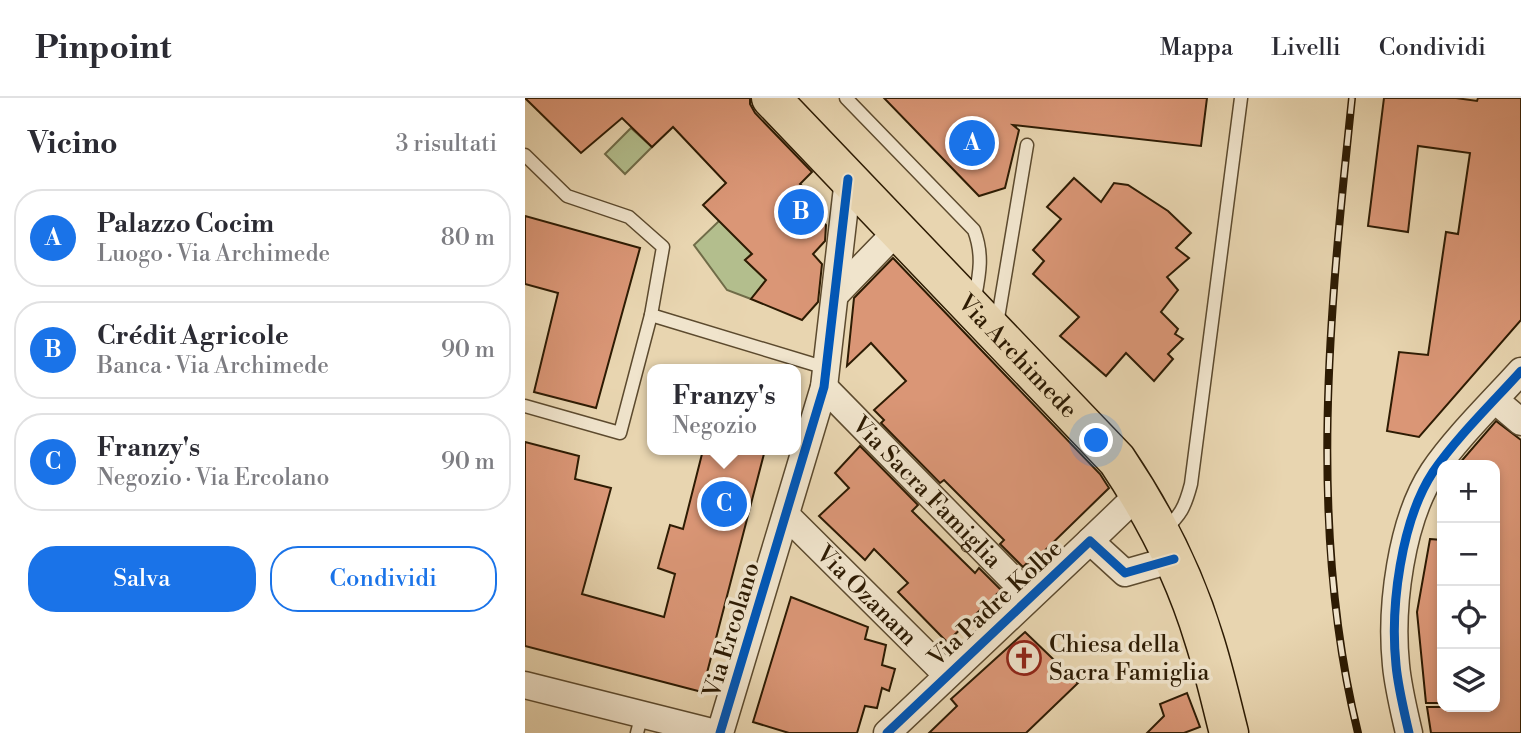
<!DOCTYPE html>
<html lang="it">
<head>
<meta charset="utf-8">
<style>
	body { margin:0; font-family:"Libre Bodoni",serif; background:#f7f7f7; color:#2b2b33 }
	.controls { position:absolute; right:21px; bottom:21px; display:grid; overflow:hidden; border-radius:14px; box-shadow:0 4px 10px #0003 }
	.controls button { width:63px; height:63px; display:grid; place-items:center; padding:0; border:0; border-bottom:2px solid #e1e1e2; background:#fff; color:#2b2b33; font:35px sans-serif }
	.you { position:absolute; left:572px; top:343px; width:24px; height:24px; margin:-18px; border:5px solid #fff; border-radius:50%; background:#1a73e8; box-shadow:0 0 0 10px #1a73e833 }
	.badge { display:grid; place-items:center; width:46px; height:46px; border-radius:50%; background:#1a73e8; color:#fff; font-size:23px; font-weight:700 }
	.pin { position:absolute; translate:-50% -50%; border:4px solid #fff; box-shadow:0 2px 7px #0006 }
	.popup { position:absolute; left:122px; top:266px; width:154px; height:91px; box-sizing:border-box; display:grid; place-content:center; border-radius:14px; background:#fff; filter:drop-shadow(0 2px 5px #0005); font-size:23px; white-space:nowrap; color:#7c7c81 }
	.popup b { font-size:26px; color:#2b2b33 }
	.popup::after { content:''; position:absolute; left:50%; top:100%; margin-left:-14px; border:14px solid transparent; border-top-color:#fff }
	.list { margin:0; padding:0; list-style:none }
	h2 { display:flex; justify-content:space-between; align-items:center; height:91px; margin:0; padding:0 28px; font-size:30px }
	h2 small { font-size:23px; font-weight:400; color:#7c7c81 }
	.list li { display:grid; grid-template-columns:46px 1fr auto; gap:21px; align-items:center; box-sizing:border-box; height:98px; margin:0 14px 14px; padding:0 14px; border:2px solid #e1e1e2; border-radius:28px }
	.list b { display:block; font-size:26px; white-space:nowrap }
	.list p { margin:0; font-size:23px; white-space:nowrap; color:#7c7c81 }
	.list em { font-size:23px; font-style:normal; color:#7c7c81 }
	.actions { display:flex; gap:14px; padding:21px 28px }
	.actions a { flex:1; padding:16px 0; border:2px solid #1a73e8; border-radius:28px; text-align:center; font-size:24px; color:#1a73e8 }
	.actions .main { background:#1a73e8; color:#fff }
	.icon { flex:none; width:38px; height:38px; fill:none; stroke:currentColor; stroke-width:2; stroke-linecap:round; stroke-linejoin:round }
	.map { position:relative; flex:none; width:996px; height:635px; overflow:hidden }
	header { display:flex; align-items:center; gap:42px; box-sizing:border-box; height:98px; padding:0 35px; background:#fff; border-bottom:2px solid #e1e1e2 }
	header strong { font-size:33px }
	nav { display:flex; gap:38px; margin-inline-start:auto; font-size:24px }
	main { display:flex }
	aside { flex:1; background:#fff }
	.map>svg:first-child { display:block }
	.green { fill:#b3be8d; stroke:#706c48; stroke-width:2 }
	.building { fill:#da9676; stroke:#2d1b03; stroke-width:2 }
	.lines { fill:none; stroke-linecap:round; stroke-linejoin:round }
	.lane-casing { stroke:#5c4a2e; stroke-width:15 }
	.street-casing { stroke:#5c4a2e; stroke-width:29 }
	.primary-casing { stroke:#2d1b03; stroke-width:41 }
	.lane { stroke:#f0e4cc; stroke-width:12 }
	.street { stroke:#f0e4cc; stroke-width:26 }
	.primary { stroke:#e8d5b0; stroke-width:38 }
	.rail-casing { stroke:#2d1b03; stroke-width:8 }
	.rail { stroke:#f0e4cc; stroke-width:5; stroke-dasharray:16; stroke-linecap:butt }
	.cycleway-casing { stroke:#f0e4cc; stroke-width:13 }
	.cycleway { stroke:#0057b8; stroke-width:9 }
	.labels { text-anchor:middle; stroke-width:7; stroke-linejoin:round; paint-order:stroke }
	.street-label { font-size:24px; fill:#2d1b03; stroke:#f0e4cc }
	.poi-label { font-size:24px; fill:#2d1b03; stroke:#f0e4cc; text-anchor:start }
</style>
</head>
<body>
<header>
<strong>Pinpoint</strong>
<nav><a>Mappa</a><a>Livelli</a><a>Condividi</a></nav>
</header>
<main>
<aside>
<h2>Vicino<small>3 risultati</small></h2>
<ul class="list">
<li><span class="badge">A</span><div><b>Palazzo Cocim</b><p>Luogo · Via Archimede</p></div><em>80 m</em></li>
<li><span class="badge">B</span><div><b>Crédit Agricole</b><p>Banca · Via Archimede</p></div><em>90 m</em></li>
<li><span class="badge">C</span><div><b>Franzy's</b><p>Negozio · Via Ercolano</p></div><em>90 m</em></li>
</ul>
<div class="actions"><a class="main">Salva</a><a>Condividi</a></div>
</aside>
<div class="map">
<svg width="996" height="635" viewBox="0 0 996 635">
	<rect width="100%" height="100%" fill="#e8d5b0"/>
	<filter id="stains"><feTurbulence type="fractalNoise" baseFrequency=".00286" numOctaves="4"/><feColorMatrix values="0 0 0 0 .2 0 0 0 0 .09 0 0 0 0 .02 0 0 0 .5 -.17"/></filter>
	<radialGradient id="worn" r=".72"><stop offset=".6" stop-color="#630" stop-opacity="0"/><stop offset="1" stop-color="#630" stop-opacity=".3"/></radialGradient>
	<g class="green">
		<path d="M106,30L127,49L100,76L80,56Z"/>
		<path d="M194,123L257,126L220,162L241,182L226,201L202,192L169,147Z"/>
	</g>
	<g class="building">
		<path d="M0,0H225V6L230,15L287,74L275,86L299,109L291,116L301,127L300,143L288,156L297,166L293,204L277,222L226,201L241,182L220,162L227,156L178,107L201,85L148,29L127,49L97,20L56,55Z"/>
		<path d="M359,0H682L676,48L488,27L494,32L480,90L454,98Z"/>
		<path d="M859,0H931L952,3L953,0H996V222L894,339L862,333L874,254L903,257L921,134L933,136L945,55L893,48L883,134L843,128Z"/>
		<path d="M549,80L576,104L589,85L603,87L643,113L666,135L651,150L664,160L642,179L653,192L636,214L653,231L650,236L658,241L643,256L648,261L629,283L601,255L581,278L535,238L554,219L508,176L519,163L508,152L536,121L522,109Z"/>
		<path d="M0,118L115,150L71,310L9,294L33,195L0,186Z"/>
		<path d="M368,160L575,376L584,390L504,468L502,465L498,469L475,446L479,442L419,382L415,385L356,325L359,322L349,312L381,283L346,245L322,268L329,200Z"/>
		<path d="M971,323L996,342V635H906L902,609H970V367H933Z"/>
		<path d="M0,344L54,358L50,381L86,390L57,496L139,519L150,476L133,470L145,427L158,431L178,352H240L177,594L0,548Z"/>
		<path d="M335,348L393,407L387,413L450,475L454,470L476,492L422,544L373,494L383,485L349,451L340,462L294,418L324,390L310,375Z"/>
		<path d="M905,441L917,442V605H901L892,514Z"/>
		<path d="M266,499L343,529L340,541L361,547L357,567L370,571L364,593L357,590L352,610L340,608L332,635H264L228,624Z"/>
		<path d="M500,534L553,585L501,635H404L432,608L426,601Z"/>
		<path d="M662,595L675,629L659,635H622L639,618L635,606Z"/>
	</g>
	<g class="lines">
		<g class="lane-casing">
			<g id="lane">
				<path d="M321,0L449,132C459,158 454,178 449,205"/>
				<path d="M0,57L42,98L104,119L138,149L126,217L95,335L0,308"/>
				<path d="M126,217L301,270"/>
				<path d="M472,226L502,47"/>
				<path d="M638,433C656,417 660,409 666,386L716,0"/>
				<path d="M112,635L117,616"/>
			</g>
		</g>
		<g class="street-casing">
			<g id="street">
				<path d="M311,196L373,132"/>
				<path id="s1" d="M299,289L505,499"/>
				<path d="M970,302L996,324"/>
				<path id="s2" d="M261,417L422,577"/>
				<path d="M565,443L615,395"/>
				<path d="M0,587L191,635"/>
				<path d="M195,635L299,289L323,81"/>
				<path d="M362,635L565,443L600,475L649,461"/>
				<path d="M884,635C879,613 873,589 871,567C865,509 876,423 908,374C931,340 968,304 996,273"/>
			</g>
		</g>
		<g class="primary-casing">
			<g id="primary">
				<path id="s3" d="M246,0L592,362C629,417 660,478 679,541C689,572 696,604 704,635"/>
			</g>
		</g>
		<use href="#lane" class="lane"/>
		<use href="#street" class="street"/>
		<use href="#primary" class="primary"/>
		<g class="rail-casing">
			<path id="rail" d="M827,0C805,210 782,428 833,635"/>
		</g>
		<use href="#rail" class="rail"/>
		<g class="cycleway-casing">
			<g id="cycleway">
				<path d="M195,635L299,289L323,81"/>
				<path d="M362,635L565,443L600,475L649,461"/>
				<path d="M884,635C879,613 873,589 871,567C865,509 876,423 908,374C931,340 968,304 996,273"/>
			</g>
		</g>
		<use href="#cycleway" class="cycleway"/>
	</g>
	<defs>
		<g id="church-ring" transform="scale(1.75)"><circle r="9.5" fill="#f0e4cc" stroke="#8f2418" stroke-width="1.5"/><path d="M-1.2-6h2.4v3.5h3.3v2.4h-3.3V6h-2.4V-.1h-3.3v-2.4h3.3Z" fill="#8f2418"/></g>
	</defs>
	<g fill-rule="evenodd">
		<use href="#church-ring" x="499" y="560"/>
	</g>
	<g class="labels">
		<g class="street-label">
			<text dy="8" stroke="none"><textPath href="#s3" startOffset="357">Via Archimede</textPath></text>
			<text dy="8" stroke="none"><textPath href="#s1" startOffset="147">Via Sacra Famiglia</textPath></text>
			<text dy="8" stroke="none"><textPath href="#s2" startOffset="114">Via Ozanam</textPath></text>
			<text transform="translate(470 505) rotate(-43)" y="8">Via Padre Kolbe</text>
			<text transform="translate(206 532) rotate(-73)" y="8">Via Ercolano</text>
		</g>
		<g class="poi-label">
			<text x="524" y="554">Chiesa della<tspan x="524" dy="28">Sacra Famiglia</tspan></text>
		</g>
	</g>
	<rect width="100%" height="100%" filter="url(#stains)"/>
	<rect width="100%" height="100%" fill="url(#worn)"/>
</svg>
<div class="controls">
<button>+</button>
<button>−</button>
<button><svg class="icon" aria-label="locate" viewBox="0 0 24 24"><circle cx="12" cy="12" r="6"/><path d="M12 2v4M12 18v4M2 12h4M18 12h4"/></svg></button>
<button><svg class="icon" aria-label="layers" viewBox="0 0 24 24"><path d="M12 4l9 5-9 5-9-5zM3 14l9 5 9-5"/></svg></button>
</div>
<div class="you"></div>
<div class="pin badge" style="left:447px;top:45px">A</div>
<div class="pin badge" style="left:276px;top:114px">B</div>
<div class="pin badge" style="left:199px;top:406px">C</div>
<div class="popup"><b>Franzy's</b>Negozio</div>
</div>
</main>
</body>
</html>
